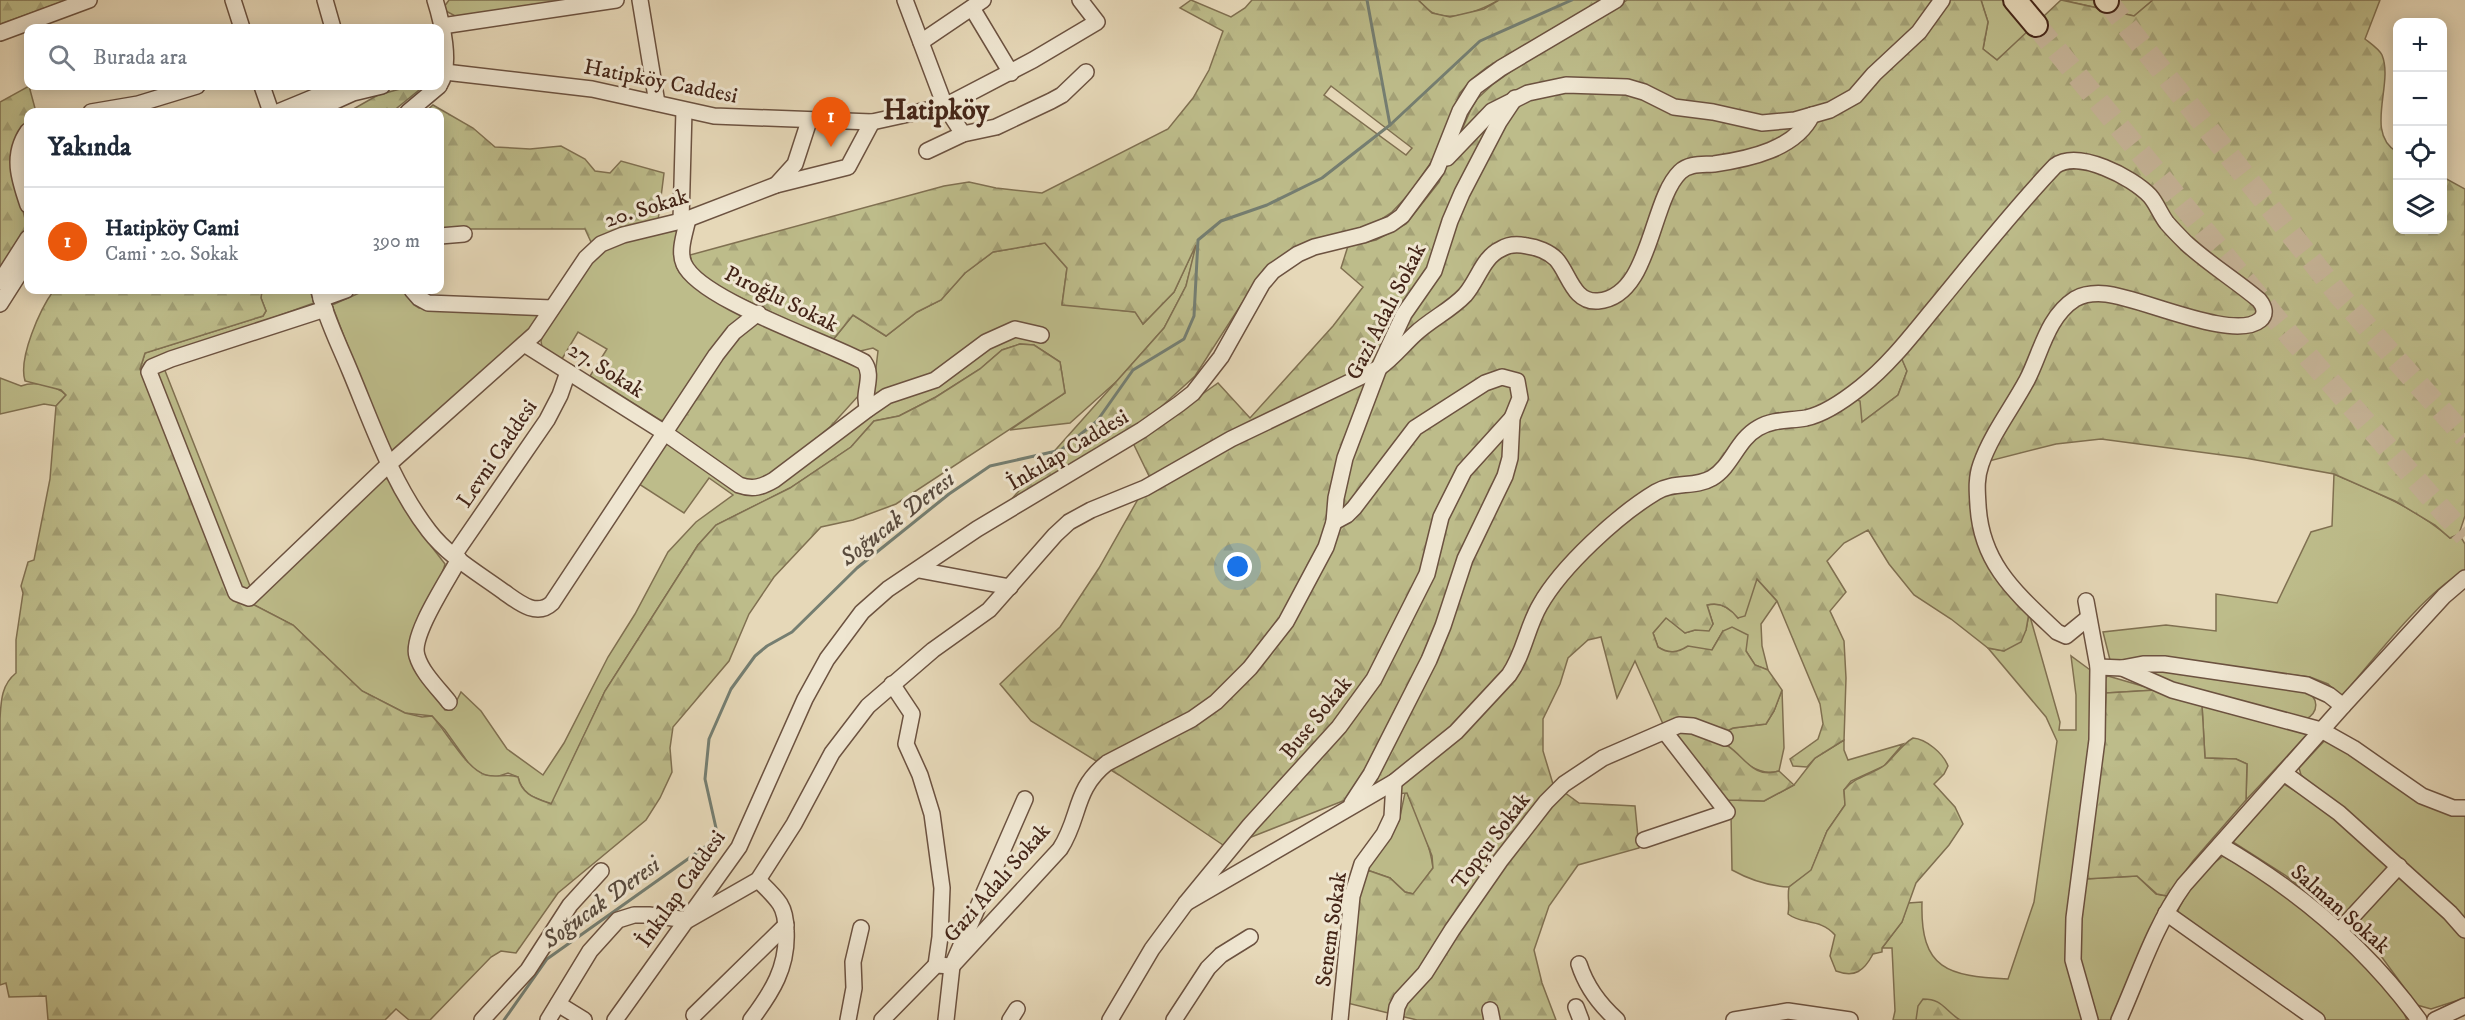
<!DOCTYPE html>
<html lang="tr">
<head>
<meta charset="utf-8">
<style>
	body { margin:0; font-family:"IM FELL DW Pica",serif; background:#f2f2f3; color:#1f2937 }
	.controls { position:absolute; right:18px; top:18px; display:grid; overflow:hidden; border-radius:12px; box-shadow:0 3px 15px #0003 }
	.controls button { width:54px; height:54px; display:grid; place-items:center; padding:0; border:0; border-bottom:2px solid #e0e1e3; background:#fff; color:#1f2937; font:30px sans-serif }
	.you { position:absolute; left:1238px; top:567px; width:21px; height:21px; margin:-15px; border:4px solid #fff; border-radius:50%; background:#1a73e8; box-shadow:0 0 0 9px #1a73e833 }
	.badge { display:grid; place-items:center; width:39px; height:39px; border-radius:50%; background:#ea580c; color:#fff; font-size:20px; font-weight:700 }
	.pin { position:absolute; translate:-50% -50px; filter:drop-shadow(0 2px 3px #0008) }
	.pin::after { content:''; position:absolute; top:32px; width:21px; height:18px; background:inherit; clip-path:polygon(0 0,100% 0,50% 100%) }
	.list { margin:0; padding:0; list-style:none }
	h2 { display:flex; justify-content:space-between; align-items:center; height:78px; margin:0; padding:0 24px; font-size:26px }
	h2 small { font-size:20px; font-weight:400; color:#747a83 }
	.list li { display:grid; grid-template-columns:39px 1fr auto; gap:18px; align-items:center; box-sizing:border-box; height:108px; padding:0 24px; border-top:2px solid #e0e1e3 }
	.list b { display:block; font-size:22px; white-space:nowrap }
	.list p { margin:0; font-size:20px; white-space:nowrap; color:#747a83 }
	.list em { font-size:20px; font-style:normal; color:#747a83 }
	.icon { flex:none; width:33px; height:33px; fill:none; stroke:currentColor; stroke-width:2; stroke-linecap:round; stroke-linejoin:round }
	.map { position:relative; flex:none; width:2465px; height:1020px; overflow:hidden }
	.search { position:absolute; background:#fff; box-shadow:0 3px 15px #0003; left:24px; top:24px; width:420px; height:66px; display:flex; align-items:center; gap:15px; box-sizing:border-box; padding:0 21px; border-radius:12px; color:#747a83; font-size:22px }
	.panel { position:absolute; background:#fff; box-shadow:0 3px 15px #0003; left:24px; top:108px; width:420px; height:186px; border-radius:12px }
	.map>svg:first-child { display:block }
	.green { fill:#bdbc8a; stroke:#807051; stroke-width:1.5 }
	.forest { fill:url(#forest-firs); stroke:#807051; stroke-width:1.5; fill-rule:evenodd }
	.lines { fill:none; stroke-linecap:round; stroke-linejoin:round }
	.stream { stroke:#757e71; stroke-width:3 }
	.highway-tunnel { stroke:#c6b498; stroke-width:22; stroke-dasharray:22 11; stroke-linecap:butt }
	.minor-casing { stroke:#6c5240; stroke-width:18 }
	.highway-casing { stroke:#442518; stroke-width:26 }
	.minor { stroke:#efe6d1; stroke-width:15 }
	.highway { stroke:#e6d8b8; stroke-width:22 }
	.labels { text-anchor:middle; stroke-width:6; stroke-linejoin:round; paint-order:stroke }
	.street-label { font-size:22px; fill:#442518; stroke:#efe6d1 }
	.water-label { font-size:24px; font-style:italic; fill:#584a3d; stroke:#efe6d1 }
	.district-label { font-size:28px; font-weight:bold; fill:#442518; stroke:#efe6d1 }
</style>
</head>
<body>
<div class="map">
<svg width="2465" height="1020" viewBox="0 0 2465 1020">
	<defs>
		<pattern id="forest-firs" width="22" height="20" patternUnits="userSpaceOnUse" patternTransform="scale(1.5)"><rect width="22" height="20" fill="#bdbc8a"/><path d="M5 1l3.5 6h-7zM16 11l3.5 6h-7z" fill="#a4a176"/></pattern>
	</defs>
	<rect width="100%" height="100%" fill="#e6d8b8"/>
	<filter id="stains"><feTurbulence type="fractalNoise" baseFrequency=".00333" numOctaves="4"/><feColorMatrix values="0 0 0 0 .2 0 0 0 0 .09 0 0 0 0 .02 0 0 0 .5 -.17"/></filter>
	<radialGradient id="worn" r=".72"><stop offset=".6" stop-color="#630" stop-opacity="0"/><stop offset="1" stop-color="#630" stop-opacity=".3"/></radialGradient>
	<g class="green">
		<path d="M449,0H584L457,17L444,10V7Z"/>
		<path d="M1418,0H1499C1481,10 1454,22 1433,13C1428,11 1423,4 1418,0Z"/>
		<path d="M1981,0H2003L2030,30L1997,60L1983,49L1988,22Z"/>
		<path d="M2062,0H2153L2134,16Z"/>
		<path d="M674,229L677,232C676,242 674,255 676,265C681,286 728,304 746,314L664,421L660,420L590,376L607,349L578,332L562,359L542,347L541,341L543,333L588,263L607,247Z"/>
		<path d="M1198,240L1186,286L1164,328L1117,381L1070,423L1010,430L1065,393L1060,362L1034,345L1020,344L1002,350L980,369L936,397L899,416L874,421L851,447L790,488L716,525L698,545L605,691L552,804C535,798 522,795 518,777L508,773L496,777L484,775L472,768L445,730L432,716L405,713L362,691L293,625L227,591L140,369L145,353L263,316L266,311L261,298L262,290H310L314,303L160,358L250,586L260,591L370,488L383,477L390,480L418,529L445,564C438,595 397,635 414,668C422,683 435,696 445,710H452L461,692L481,711L507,749L543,775L564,743L608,657L635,614L668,552L696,522L733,495L709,478L684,513L639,484L668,440L738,488C751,493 761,492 774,486L862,422L882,405L904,394L929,388L1004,337C1018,332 1026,332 1039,339L1042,332C1001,310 967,358 934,377C919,385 896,387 878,397L873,393L878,351L873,348L856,352L832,341L853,315L886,336L917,312L941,300L965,273L993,252L1045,243L1067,268L1062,304L1136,312L1143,324L1174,292Z"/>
		<path d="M366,290H403L414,305L419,308L531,312L538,317L533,326L516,343L389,453L332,305Z"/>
		<path d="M1898,349L1907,371L1898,395L1861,423L1847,397Z"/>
		<path d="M0,378L21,386C34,381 56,385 66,395L56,406L44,404L0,414Z"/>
		<path d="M2334,474C2375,492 2416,508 2450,538L2459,534L2465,544V570C2421,596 2376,657 2341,697L2328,684L2310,677L2210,665L2111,664L2103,632L2166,625L2216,631V594L2277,603L2311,532L2332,526Z"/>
		<path d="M1756,578L1777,601L1761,624L1762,646L1768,670L1755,665L1746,651L1723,631L1712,650L1666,652L1658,647L1653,633L1666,617L1685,633L1695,630H1709L1713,624L1707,605C1720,602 1730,607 1738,618Z"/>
		<path d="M2029,613L2060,722L2059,730H2076V695L2071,656L2093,672L2091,747L2067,932L2068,970L2084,1020H1893L1895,1011L1892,948H1882L1902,922L1908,903L1922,902C1920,970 1948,976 2008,979L2034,902L2057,741L2046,717L1988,648L2004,651L2026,630Z"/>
		<path d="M2151,669L2304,690C2319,697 2320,712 2305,720L2200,694L2139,670Z"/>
		<path d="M2108,676L2156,690L2106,693L2105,678Z"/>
		<path d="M1782,690L1784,748L1779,771C1758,777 1742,761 1728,746L1730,738L1725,732L1733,728L1766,724L1774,711Z"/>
		<path d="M2202,705L2308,734L2246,800L2247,764L2236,759L2205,758Z"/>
		<path d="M2327,738L2465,812V923L2301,775L2299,768Z"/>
		<path d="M1844,740V750L1848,760L1903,744L1884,766L1851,781L1844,790L1845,805L1827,831L1811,871L1789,887C1768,886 1750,880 1732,870L1731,814L1728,800L1764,801L1794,785L1815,758Z"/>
		<path d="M2284,784L2335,816L2390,865L2341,920L2285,875L2233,842Z"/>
		<path d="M1405,793H1407C1417,816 1430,842 1433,868L1414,894L1405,892L1390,878L1367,870L1399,821Z"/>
		<path d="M2223,856L2263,879L2331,930L2400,1004L2407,1020H2325L2176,915C2186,891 2203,871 2223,856Z"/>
		<path d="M2400,874L2465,936V998L2431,1009L2417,1005L2381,956L2352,928Z"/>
		<path d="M2137,876L2156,894L2167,896L2149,930L2113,1020H2097L2081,973L2079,925L2085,879Z"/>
	</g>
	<g class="forest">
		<path d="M0,0H67L0,24Z"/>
		<path d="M1191,0L1231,17L1245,8L1252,0H1418L1432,13L1450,17L1484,9L1499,0H1604L1487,67L1472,79L1460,93L1434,158L1410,193L1392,212L1374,224L1306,243L1264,269L1195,376L1150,417L1009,502L1164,328L1186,286L1196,245L1174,292L1143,324L1135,312L1062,305L1067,268L1045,243L993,252L965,273L941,300L917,312L886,336L853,315L832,341L716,286L693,267L690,255L944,186L969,182L996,188L1042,193L1168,129L1193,98L1209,70L1223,31L1180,8ZM1331,86L1412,148L1406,155L1324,95Z"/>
		<path d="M1627,0H1981L1988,22L1983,49L1997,60L2061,0L2134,16L2153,0H2380L2365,39C2370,43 2379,49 2382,55C2394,84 2364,133 2397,152L2398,230H2442L2443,177L2465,189V516L2459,534L2450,538L2435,525L2395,501L2334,474L2245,458L2101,439L2056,444L1981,463L1979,525L2029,613L2026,630L2021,642L2004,651L1988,648L1951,619L1914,595L1889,564L1868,530L1844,543L1827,561L1846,592L1830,611L1844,641L1846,678L1844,740L1815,758L1807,767L1793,766L1790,759L1818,739L1823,724L1820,704L1777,601L1757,579L1745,616L1738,618C1730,608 1720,601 1707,605L1713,624L1709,631L1695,630L1685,633L1666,618L1653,633L1658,647C1669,654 1677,653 1688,646L1712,650L1723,631L1732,627L1748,635L1746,651L1755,665L1768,670L1782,690L1774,711L1766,724L1733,728L1725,732C1704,723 1685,711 1663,724L1635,661L1617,698L1601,637L1588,640L1568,658L1560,684L1543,719V751L1553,784L1579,803L1635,806L1639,848L1578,865L1549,906L1534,950L1542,983L1556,1020H1417L1347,1003L1357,903L1367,870L1390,878L1405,892L1413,894L1433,868L1432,856L1407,793L1353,797L1226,847L1119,775L1031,721L1000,684L1060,627L1099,568L1150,478L1133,443L1218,383L1250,418L1333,326L1363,287L1341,268L1348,246L1376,240L1406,224L1439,182L1471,109L1477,99L1492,85L1527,60ZM1898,350L1907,371L1898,395L1862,422L1860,401L1848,397Z"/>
		<path d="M29,86L36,112H28V122C0,158 19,187 27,228L0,270V102Z"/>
		<path d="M411,86H424L392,112H348L378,95Z"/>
		<path d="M433,105L473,128L495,147L530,149L561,146L585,159L595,171L610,173L621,161L664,173L658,221L612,232L591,242L585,229H440V112H425Z"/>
		<path d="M54,290H262L261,298L266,311L263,316L145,353L140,369L227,591L293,625L362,691L405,713L422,717L432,716C447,732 467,770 486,775C498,778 506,773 518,777C522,795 535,798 551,804L605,691L698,545L716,525L790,488L851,447L874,421L899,416L936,397L980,369L1002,350L1020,344L1034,345L1060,362L1065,393L896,504L853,520L821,527L774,577L749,614L729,661L673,727L670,748L672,772L660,798L646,820L558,893L516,953L501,951L491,957L430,1020H409L396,1009L385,1020H48L46,996L9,997L6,983L0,985V719C1,702 1,685 16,673V640L23,593L21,586L28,562L34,560L50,479L56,406L66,395L61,390L25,381C18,358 40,309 54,290Z"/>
		<path d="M759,320L857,364L862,371L860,394L831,426L764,482L743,481L671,433L730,345Z"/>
		<path d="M2156,690L2202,705L2205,758L2236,759L2247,764L2246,800L2193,861L2167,896L2157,894L2137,876L2085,879C2094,817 2104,755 2106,693Z"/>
		<path d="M1679,730C1695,733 1714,737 1728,746C1746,758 1753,779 1779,771L1794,785L1764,801L1728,800L1715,787L1674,735Z"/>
		<path d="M1913,738C1926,739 1943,753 1948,766L1944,774L1934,784L1955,807L1963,824L1949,845L1916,883L1902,922L1882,948V952L1873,954C1864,971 1855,978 1836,971L1830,956L1835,935C1820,918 1802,925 1788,914C1790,904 1787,897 1789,887L1811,870L1827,831L1845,805L1844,790C1855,776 1872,775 1885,765C1895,756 1901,745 1913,738Z"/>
		<path d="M1923,999C1943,999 1944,1010 1960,1020H1916L1918,1006Z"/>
	</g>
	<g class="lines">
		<g class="stream">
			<path d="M1367,0L1390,125"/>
			<path d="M504,1020L547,959L709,844L716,828L705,779L709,739L731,689L755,656L767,646L792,632L857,568L949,494L990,466L1061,450L1097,421L1133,370L1184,339L1194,316L1198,240L1221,221L1267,205L1322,178L1390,125L1480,41L1572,0"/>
		</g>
		<g class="highway-tunnel">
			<path d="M2107,1L2339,295L2465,437"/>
			<path d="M2036,25L2291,337L2465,536"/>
		</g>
		<g class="minor-casing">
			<g id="minor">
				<path d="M233,0L242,28"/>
				<path d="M325,0L333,28"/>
				<path d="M435,0C442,22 452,65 440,84"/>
				<path d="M640,0L657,103"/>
				<path d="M905,0L945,106L963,134"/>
				<path d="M972,8L1011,73"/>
				<path d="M442,26L616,0"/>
				<path d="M0,33L89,0"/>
				<path d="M921,42L983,0"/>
				<path d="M440,73L445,72L592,89L714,116L872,122L945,106L1033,60L1097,22L1080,0"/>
				<path d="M262,86L271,112"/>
				<path d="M91,112L138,104L197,86"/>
				<path d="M278,112L341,86"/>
				<path d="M311,112L353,93L382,86"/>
				<path d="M408,112L439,86"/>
				<path d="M28,131C11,155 19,179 28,205"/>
				<path d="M927,151L963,134L996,127L1051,101L1062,95L1086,72"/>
				<path d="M1447,158L1492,111L1528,93L1566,85L1627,87L1644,92L1674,107L1713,112L1762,123L1795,120L1830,110L1855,96L1874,74L1919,32L1942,0"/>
				<path d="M776,185L795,164L809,121"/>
				<path d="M688,219C685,233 678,251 684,264C700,300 826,341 864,362C875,377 861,393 868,409"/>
				<path d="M681,221L684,110"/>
				<path d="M440,236L464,234"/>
				<path d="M0,282L28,238"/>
				<path d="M319,290C325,317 339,344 350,371C373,426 392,483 429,531C448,556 478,573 504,592C517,601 536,618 552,603L716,355L734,332L758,313"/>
				<path d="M412,290L419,298L428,303L552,308"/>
				<path d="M321,299L346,290"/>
				<path d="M0,304L28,260"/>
				<path d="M325,309L171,359L152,367L149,372L236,593L249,598L388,465L535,334L586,258L601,244L623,235L685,220L776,185L848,167L872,122"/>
				<path d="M524,344L665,433L739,485C753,490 762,487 774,480L868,409L887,396L935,380L986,342L1015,329L1041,335"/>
				<path d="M1334,522L1347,515L1354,508L1415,428L1485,383L1502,377L1517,381L1520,398L1512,418L1510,458L1505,476L1465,559L1443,626L1429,660L1371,774L1352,803"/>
				<path d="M454,555L547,420L560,395L568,372"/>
				<path d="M919,570L1010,587"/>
				<path d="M2086,601L2098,667L2097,740L2074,918L2073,960L2090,1020"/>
				<path d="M2098,667L2122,668L2172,690L2321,730L2353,748L2422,796L2453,808H2465"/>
				<path d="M2122,668L2143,664H2164L2307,685L2329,695L2343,706"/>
				<path d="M892,684L912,714L906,744L920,775L932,814L942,888L940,937L936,965"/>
				<path d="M449,702C438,688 422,673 417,656C410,636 448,580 459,559"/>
				<path d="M2284,773L2339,813L2450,913L2465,930"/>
				<path d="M1644,840L1727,812L1665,732"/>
				<path d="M2220,845C2298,890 2366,947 2419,1020"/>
				<path d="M1186,903L1394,782L1456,732L1509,675C1524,654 1527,627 1540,605C1562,566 1618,515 1656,492C1674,481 1695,488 1712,478C1732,466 1737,440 1758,428C1773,419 1789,421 1806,418C1825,414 1846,399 1861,387C1889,365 1912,335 1935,307C1974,260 2012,211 2055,166C2078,149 2132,177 2150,196C2157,204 2160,214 2167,223C2173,230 2180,237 2186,243C2209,264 2235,280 2259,300C2264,306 2267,314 2260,320C2234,342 2140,297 2106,294C2096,293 2084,294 2075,299C2047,317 2041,353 2027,380C2012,408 1991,435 1981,464C1976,478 1977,490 1978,505C1981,564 2016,593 2057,632L2066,636L2088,618"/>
				<path d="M2166,913L2317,1020"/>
				<path d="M2340,930L2399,866"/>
				<path d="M1579,964C1586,986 1599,1004 1617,1020"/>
				<path d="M558,1004L584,1020"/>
				<path d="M1576,1007L1581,1020"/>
				<path d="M1490,1010L1492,1020"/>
				<path d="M694,1015L786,925"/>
				<path d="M482,1020L528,970L570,905L601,871"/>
				<path d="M548,1020L590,951L618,920L634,915H649L688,920L758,880L794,824L832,753L868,706L933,650L989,610L1055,535L1069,522L1091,510L1145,488L1231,439L1379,368C1393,358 1403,345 1415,334C1431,319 1451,310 1465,295C1478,280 1483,257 1501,249C1509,244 1518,244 1527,246C1537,247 1549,252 1556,259C1569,273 1573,303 1598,301C1651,297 1650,201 1680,172C1689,163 1703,165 1714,164C1749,159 1796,149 1812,115"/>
				<path d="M615,1020L739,847L805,699L827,659L862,612L888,589L977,529L1142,430L1179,404L1193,393L1221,357L1262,284L1273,271L1298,254L1314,247L1363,235L1391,224L1402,216L1437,169L1460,111L1475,87L1501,68L1616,0"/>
				<path d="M751,1020C772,992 788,967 786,931C786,922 785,912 780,904C774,895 765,887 758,880"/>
				<path d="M848,1020L854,988L853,962L861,928"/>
				<path d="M882,1020L936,965L952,966L1060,849C1081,817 1073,790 1107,763L1192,719L1216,702L1250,668L1286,622L1326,547L1334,522L1336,498L1345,458L1379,368L1404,314L1434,271L1450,221L1462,193L1499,122L1515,98"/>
				<path d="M946,1020L952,966L1025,799"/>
				<path d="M1010,1020L1017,1009"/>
				<path d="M1110,1020L1152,949L1186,903L1250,825L1339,727L1374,679L1427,574L1441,517L1464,471L1512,418"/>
				<path d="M1174,1020L1208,968L1221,955L1250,937"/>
				<path d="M1340,1020L1352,896L1362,864L1384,834L1392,817L1394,782"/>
				<path d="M1395,1020L1397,1007L1401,999L1425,973L1452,930L1500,861L1546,802L1564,784L1603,758L1679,725L1693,726L1725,738"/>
				<path d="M1734,1020L1788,1011L1850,1020"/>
				<path d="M2119,1020C2139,975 2155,925 2184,885L2343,706L2444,596L2465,578"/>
				<path d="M2435,1020L2465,1006"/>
			</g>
		</g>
		<g class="highway-casing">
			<g id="highway">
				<path d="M2015,0L2036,25"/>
				<path d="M2106,0L2107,1"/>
			</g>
		</g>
		<use href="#minor" class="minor"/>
		<use href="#highway" class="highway"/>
	</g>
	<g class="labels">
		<g class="street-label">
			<text transform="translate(661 80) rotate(11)" y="8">Hatipköy Caddesi</text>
			<text transform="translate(646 207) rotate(-17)" y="8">20. Sokak</text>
			<text transform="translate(782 298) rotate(26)" y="8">Pıroğlu Sokak</text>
			<text transform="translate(1385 311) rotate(-63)" y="8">Gazi Adalı Sokak</text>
			<text transform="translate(607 369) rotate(32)" y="8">27. Sokak</text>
			<text transform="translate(1067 449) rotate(-31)" y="8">İnkılap Caddesi</text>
			<text transform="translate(496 453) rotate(-56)" y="8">Levni Caddesi</text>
			<text transform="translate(1315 717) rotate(-51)" y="8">Buse Sokak</text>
			<text transform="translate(1490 840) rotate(-53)" y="8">Topçu Sokak</text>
			<text transform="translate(996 882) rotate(-49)" y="8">Gazi Adalı Sokak</text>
			<text transform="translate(680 888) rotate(-55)" y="8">İnkılap Caddesi</text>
			<text transform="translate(2341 908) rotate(41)" y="8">Salman Sokak</text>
			<text transform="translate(1330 929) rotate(-82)" y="8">Senem Sokak</text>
		</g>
		<g class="water-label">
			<text transform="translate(897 518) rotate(-38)" y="8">Soğucak Deresi</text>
			<text transform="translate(601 902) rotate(-36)" y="8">Soğucak Deresi</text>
		</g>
		<g class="district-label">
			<text x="936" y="119">Hatipköy</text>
		</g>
	</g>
	<rect width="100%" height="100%" filter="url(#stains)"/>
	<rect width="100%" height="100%" fill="url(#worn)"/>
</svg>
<div class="controls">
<button>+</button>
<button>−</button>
<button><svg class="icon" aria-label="locate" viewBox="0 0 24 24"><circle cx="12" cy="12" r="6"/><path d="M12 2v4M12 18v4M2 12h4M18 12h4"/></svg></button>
<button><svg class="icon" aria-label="layers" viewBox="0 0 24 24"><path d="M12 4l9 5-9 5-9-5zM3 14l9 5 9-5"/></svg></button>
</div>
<div class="you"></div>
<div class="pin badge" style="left:831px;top:147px">1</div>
<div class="search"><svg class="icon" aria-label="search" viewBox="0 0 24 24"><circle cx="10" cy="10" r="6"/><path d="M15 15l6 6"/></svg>Burada ara</div>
<section class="panel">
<h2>Yakında<small></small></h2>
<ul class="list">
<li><span class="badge">1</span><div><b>Hatipköy Cami</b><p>Cami · 20. Sokak</p></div><em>390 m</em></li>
</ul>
</section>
</div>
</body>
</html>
